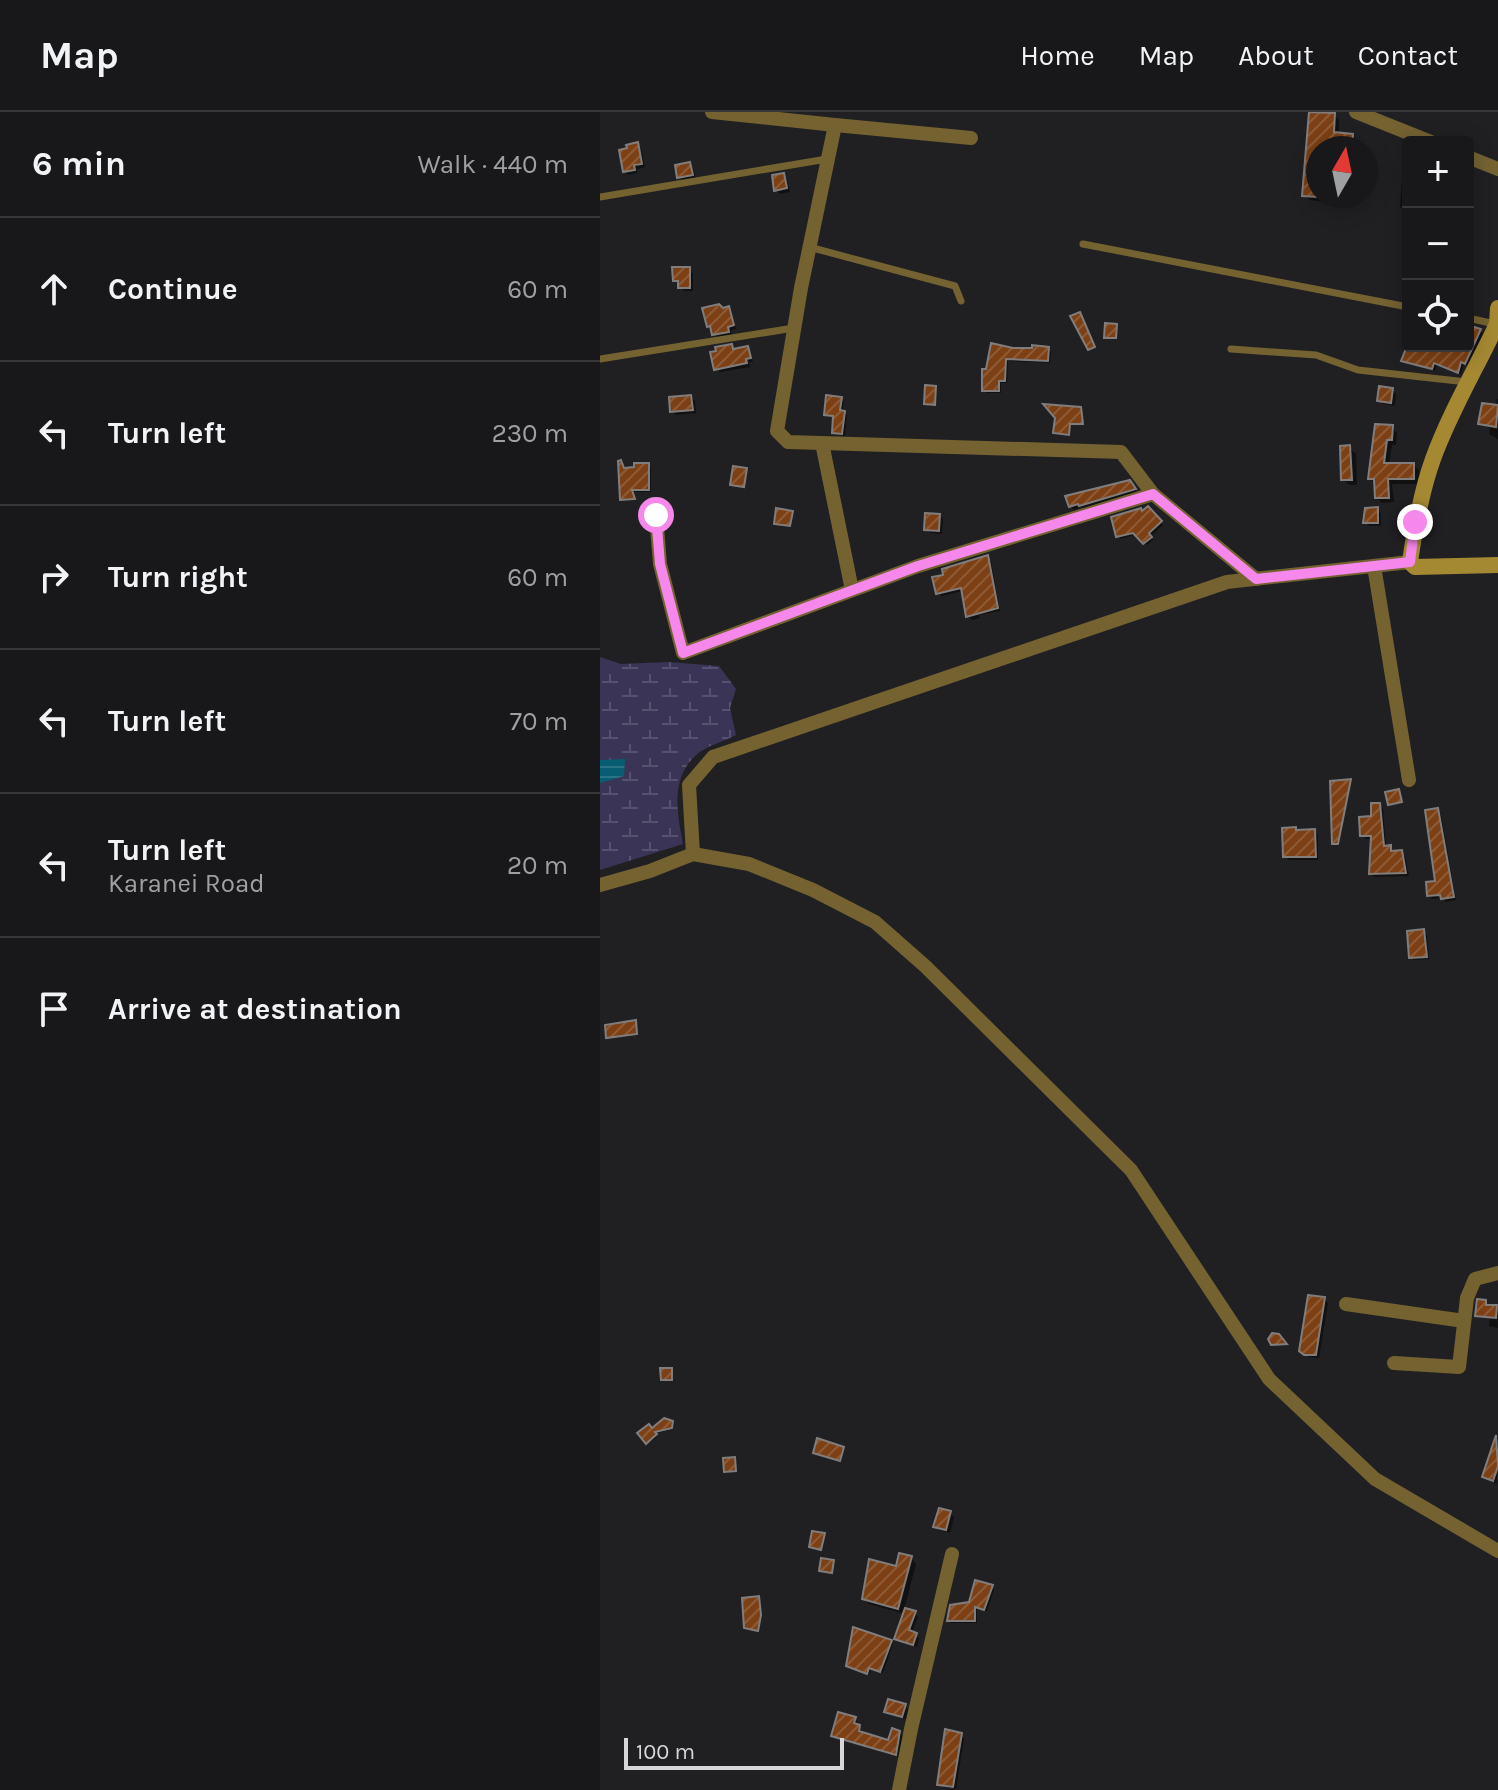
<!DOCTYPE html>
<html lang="en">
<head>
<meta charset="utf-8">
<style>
	body { margin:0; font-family:Karla,sans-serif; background:#252527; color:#f1f3f6 }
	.controls { position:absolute; right:24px; top:24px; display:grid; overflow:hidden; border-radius:8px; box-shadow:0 4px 20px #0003 }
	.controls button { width:72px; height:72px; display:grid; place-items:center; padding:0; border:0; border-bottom:2px solid #363739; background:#18181a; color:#f1f3f6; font:40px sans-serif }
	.compass { position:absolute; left:706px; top:24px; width:72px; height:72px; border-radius:50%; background:#18181a; box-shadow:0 4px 20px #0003; rotate:9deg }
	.scale { position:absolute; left:24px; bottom:20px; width:220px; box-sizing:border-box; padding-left:8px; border:4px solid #d7d7d9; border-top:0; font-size:22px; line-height:28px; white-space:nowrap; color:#d7d7d9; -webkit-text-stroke:6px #202022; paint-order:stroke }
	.stop { position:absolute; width:24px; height:24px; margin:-18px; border:6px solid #f688ec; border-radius:50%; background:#fff }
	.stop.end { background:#f688ec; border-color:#fff; box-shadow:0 2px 8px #0008 }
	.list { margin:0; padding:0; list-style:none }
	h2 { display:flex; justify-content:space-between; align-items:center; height:104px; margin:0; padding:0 32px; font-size:34px }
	h2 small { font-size:26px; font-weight:400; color:#9fa0a2 }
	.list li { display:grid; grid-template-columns:52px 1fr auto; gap:24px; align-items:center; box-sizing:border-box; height:144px; padding:0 32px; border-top:2px solid #363739 }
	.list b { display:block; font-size:30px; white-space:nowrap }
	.list p { margin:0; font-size:26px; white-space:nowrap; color:#9fa0a2 }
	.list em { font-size:26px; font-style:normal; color:#9fa0a2 }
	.icon { flex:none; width:44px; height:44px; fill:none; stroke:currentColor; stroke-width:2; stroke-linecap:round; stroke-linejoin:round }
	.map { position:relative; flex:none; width:898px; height:1678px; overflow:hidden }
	header { display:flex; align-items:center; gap:48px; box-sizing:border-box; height:112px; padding:0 40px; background:#18181a; border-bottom:2px solid #363739 }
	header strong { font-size:38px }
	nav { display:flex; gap:44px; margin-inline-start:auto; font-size:28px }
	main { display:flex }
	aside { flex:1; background:#18181a }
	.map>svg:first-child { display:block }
	.wetland { fill:url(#wetland-marsh) }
	.water { fill:url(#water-rules) }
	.shadow { fill:#0007 }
	.building { fill:url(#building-hatch); stroke:#807d7c; stroke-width:2 }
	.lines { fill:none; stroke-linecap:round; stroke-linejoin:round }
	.lane { stroke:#746231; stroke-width:7 }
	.street { stroke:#746231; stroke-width:14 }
	.secondary { stroke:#a48832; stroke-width:16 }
	.route { stroke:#f688ec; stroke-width:10 }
</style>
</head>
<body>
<header>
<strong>Map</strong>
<nav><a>Home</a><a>Map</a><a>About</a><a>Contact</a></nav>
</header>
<main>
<aside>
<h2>6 min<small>Walk · 440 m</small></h2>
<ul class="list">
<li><svg class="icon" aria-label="ahead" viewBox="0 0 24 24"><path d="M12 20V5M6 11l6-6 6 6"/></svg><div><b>Continue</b></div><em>60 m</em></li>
<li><svg class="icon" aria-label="left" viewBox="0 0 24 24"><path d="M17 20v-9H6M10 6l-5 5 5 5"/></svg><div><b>Turn left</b></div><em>230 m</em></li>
<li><svg class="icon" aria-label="right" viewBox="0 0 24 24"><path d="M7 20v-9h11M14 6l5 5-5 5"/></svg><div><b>Turn right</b></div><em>60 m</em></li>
<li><svg class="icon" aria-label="left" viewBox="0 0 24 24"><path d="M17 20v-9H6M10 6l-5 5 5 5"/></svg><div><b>Turn left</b></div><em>70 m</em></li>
<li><svg class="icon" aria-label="left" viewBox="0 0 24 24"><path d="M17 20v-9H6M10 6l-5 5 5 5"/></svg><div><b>Turn left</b><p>Karanei Road</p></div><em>20 m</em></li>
<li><svg class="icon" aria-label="arrive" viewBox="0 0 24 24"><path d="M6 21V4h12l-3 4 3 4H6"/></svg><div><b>Arrive at destination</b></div></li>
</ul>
</aside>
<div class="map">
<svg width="898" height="1678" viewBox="0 0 898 1678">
	<defs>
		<pattern id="wetland-marsh" width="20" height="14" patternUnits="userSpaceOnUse" patternTransform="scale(2)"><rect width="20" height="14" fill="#3a3457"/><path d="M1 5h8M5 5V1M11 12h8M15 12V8" fill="none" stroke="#56516f"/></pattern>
		<pattern id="water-rules" width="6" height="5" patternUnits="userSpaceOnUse" patternTransform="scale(2)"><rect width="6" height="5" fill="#075e73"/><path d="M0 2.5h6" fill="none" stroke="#2a7486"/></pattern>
		<pattern id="building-hatch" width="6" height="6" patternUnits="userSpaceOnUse" patternTransform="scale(2)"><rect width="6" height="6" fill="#7c4014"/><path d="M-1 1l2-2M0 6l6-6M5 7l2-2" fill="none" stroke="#8e5b36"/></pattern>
	</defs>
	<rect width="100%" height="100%" fill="#202022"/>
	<path class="wetland" d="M0,545L21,552L68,550L119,554L136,577L130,596L136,623C125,629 106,634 96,643C70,667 77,701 83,732L0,758Z"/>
	<path class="water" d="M25,647L24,664L0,671V648Z"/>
	<g class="shadow">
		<path d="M711,2L734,3L739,8V23L753,24L758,29L757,36H718V84H725V90L710,88L704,83Z"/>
		<path d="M37,33L41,37L45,55L37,57V61L28,63L24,59L19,40Z"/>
		<path d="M804,35L808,36V102L800,95Z"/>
		<path d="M89,52L93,56L96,66L83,69L79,65Z"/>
		<path d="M183,63L187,67L190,80L180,82L176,78Z"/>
		<path d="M89,157L93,161V179H84L75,168Z"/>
		<path d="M128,196L132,200L136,217L131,218L132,223L117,225L109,214L123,198Z"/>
		<path d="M868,213L883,221L868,253L864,252L861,262L837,253L835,259L804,248L809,234H868Z"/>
		<path d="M132,235L136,238L147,236L153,250H149L150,255L120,260L116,256Z"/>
		<path d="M448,237L451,240L450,251L408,249L407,271H401V281H386L384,278L412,238Z"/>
		<path d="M792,278L796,282L795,294L783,292L779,288Z"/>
		<path d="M91,285L95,289L96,301L76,303L72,299Z"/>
		<path d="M241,287L244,290L242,300L247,303L245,324L234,320L235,306L226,302Z"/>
		<path d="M897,287H898V327L889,322L890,316L880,311L895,295Z"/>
		<path d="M791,315L797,321L796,333H792L789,353H813L819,358V372H792L794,390L782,391L777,386L776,372L770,367Z"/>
		<path d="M749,336L756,342L757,373H749L743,367Z"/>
		<path d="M20,350L25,358L48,353L51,356V380H33L36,389H25L22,387Z"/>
		<path d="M533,374L537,380L484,397L482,395L474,398L471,394Z"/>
		<path d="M548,397L563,413L550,425L553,428L547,433L537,422L521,427L518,424Z"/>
		<path d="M777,397L781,401V414H769L765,410Z"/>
		<path d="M339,403L343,407L342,422L330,421L326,417Z"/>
		<path d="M387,445L391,449L400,499L379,503L380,506L372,508L368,504L363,479L342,484L338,481Z"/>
		<path d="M750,669L739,733L735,732L734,731Z"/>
		<path d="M779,693L783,697L786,735L805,744L809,764L775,765L771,762L773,727H766L762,723Z"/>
		<path d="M837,699L841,702L856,788L846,790L842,786L832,787L829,783L838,771Z"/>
		<path d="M714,719L718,723V748H689L685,744L697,720Z"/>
		<path d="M824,819L827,823L829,847L814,848L811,845Z"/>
		<path d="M724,1187L728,1191L719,1246L709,1245L701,1238Z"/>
		<path d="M885,1190L886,1195L897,1197L898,1216L889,1214L890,1205L877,1203Z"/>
		<path d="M72,1311L73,1317L54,1322L57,1325L49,1331L40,1321Z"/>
		<path d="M895,1325H898L897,1372L884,1365Z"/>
		<path d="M350,1401L354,1405L350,1421L339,1418L335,1414Z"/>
		<path d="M311,1446L316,1452L304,1498L318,1504L312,1521L319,1526L317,1535L297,1527L305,1502L269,1492L264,1487Z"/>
		<path d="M392,1475L394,1478L387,1499L377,1497V1511H351L349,1508Z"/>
		<path d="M291,1530L293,1532L283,1561L271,1558L269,1563L248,1554Z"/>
		<path d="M305,1594L308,1598L306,1607L290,1603L286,1599Z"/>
		<path d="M255,1607L258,1610L256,1614L262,1618L261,1622L290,1631L299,1620L303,1624L299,1645L236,1626L233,1623Z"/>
		<path d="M361,1623L364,1627L356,1677L343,1675L339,1672Z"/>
	</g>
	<g class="building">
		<path d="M709,0L735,1L734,20L753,22L752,36H718V85L702,84Z"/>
		<path d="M38,30L42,52L34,53L35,58L23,60L19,38L27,36L26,33Z"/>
		<path d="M90,50L93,63L77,66L75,53Z"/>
		<path d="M184,61L187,76L174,79L172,63Z"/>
		<path d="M72,155H90V176H78V169H73Z"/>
		<path d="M119,192L123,196L129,194L134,213L128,215L129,220L112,223L110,214L107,215L102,196Z"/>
		<path d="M480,200L495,235L488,238L470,204Z"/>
		<path d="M505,211L517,212L516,226H504Z"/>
		<path d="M868,213L881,217L865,252L861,250L858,261L834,251L832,257L801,249L807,234H868Z"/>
		<path d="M391,231L413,236H432V233L449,235L448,249L406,247L405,269H399V279H382V257H386Z"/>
		<path d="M132,232L133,237L148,234L151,246L146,247L147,251L114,258L110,240L116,239L115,235Z"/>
		<path d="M325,273L336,274L335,293L324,292Z"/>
		<path d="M779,274L793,276L791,291L777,289Z"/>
		<path d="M91,283L93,298L70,300L69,285Z"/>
		<path d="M226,283L242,285L240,298L245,299L242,322L232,321L233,304L224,303Z"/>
		<path d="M882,291L898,293L896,315L878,312Z"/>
		<path d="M443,292L481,295L483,312H470L469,323L453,321L455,306Z"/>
		<path d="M775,312L793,313L792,328H787L784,351H814V367H788L789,386H775L774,367H768Z"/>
		<path d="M750,333L752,368H741L740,334Z"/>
		<path d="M21,348L24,356L34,355V351H49V378H32L35,387L20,388L18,349Z"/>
		<path d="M133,354L147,356L144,375L130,373Z"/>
		<path d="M530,368L536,377L479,394L478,392L469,395L465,384Z"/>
		<path d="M548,394L562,409L549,421L552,425L543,432L533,421L516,425L511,405L541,396L542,399Z"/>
		<path d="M778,395V411H763L765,396Z"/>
		<path d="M176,396L193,399L190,414L174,412Z"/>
		<path d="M325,401L340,402L339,419L324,418Z"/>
		<path d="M388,443L398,496L366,505L361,476L336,482L332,465L343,463L342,457Z"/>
		<path d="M751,667L738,732H732L730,669Z"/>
		<path d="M799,677L802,690L788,693L785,680Z"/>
		<path d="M771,691H780L784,734L791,733V739L802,738L806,761L769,762L771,724H760L759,705L771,704Z"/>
		<path d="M838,696L854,785L841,787L840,783L827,784L826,770L835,769L825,698Z"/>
		<path d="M696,715V718L715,717L716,745H683L682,716Z"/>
		<path d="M824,817L827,845L809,846L807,819Z"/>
		<path d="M36,908L37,922L6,926L5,913Z"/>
		<path d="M708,1183L725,1185L716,1243H704L699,1239Z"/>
		<path d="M877,1187L886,1188V1193H897L896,1206L875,1204Z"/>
		<path d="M672,1221L679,1222L687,1232L671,1233L668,1227Z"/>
		<path d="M60,1256H72V1268H61Z"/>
		<path d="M64,1306L73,1309L72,1316L55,1320L57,1322L46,1332L37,1321L49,1312L52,1316Z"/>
		<path d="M896,1323L898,1354L893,1369L882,1365Z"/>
		<path d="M217,1326L244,1335L240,1349L213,1341Z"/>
		<path d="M135,1345L136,1359L124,1360L123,1346Z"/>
		<path d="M339,1396L351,1399L346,1418L333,1415Z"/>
		<path d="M212,1419L225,1421L221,1438L209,1435Z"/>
		<path d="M299,1441L312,1444L298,1497L262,1487L269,1447L296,1454Z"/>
		<path d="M221,1446L234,1448L232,1461L219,1459Z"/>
		<path d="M375,1468L393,1473L384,1498L375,1495V1509H347L350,1493L369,1490Z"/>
		<path d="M159,1484L161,1503L158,1519L144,1516L142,1486Z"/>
		<path d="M305,1496L316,1499L309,1518L317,1521L313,1533L294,1527Z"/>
		<path d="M253,1515L292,1528L280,1560L269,1556L267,1562L246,1554Z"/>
		<path d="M288,1587L306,1592L302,1605L284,1600Z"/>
		<path d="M238,1600L256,1605L254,1611L260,1613L259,1619L288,1628L292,1616L300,1619L296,1643L231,1624Z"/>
		<path d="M345,1617L362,1621L353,1675L337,1673Z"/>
	</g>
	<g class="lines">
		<g class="lane">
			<path d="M0,85L227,47"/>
			<path d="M483,132L808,195"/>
			<path d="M209,135L355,174L361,189"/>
			<path d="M868,206L895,212"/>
			<path d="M631,237L716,243L758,258L867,270"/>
			<path d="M0,247L194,216"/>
		</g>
		<g class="street">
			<path d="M112,0L235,13L201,176L177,319L188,330L521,340L553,382L656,467"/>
			<path d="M756,0L831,30"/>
			<path d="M235,13L371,26"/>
			<path d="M868,45L898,57"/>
			<path d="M222,331L252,478"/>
			<path d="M56,403L60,452L83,541L318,454L553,382"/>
			<path d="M774,454L809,668"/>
			<path d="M93,742L89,673L113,645L627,470L810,450"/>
			<path d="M0,773L50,759L93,742L149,752L213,778L275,810L325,854L531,1058L669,1267L775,1367L898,1439"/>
			<path d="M746,1192L864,1209"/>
			<path d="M794,1251L859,1255L867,1186L875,1167L898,1161"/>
			<path d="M299,1678L311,1617L352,1442"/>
		</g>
		<path class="secondary" d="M898,196L897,212C876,257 850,300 833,347C821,380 815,415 810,450L815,455L898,453"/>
	</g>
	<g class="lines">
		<path class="route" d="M56,403L60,452L83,541L318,454L553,382L656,467L810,450L815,410"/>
	</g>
</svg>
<div class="controls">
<button>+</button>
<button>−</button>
<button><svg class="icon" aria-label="locate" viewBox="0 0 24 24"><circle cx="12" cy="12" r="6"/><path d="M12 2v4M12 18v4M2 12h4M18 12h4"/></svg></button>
</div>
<svg class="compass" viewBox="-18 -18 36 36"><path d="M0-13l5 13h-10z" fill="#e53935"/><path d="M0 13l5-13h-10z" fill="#9fa0a2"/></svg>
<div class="scale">100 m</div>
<div class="stop" style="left:56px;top:403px"></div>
<div class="stop end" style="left:815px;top:410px"></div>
</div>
</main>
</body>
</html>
